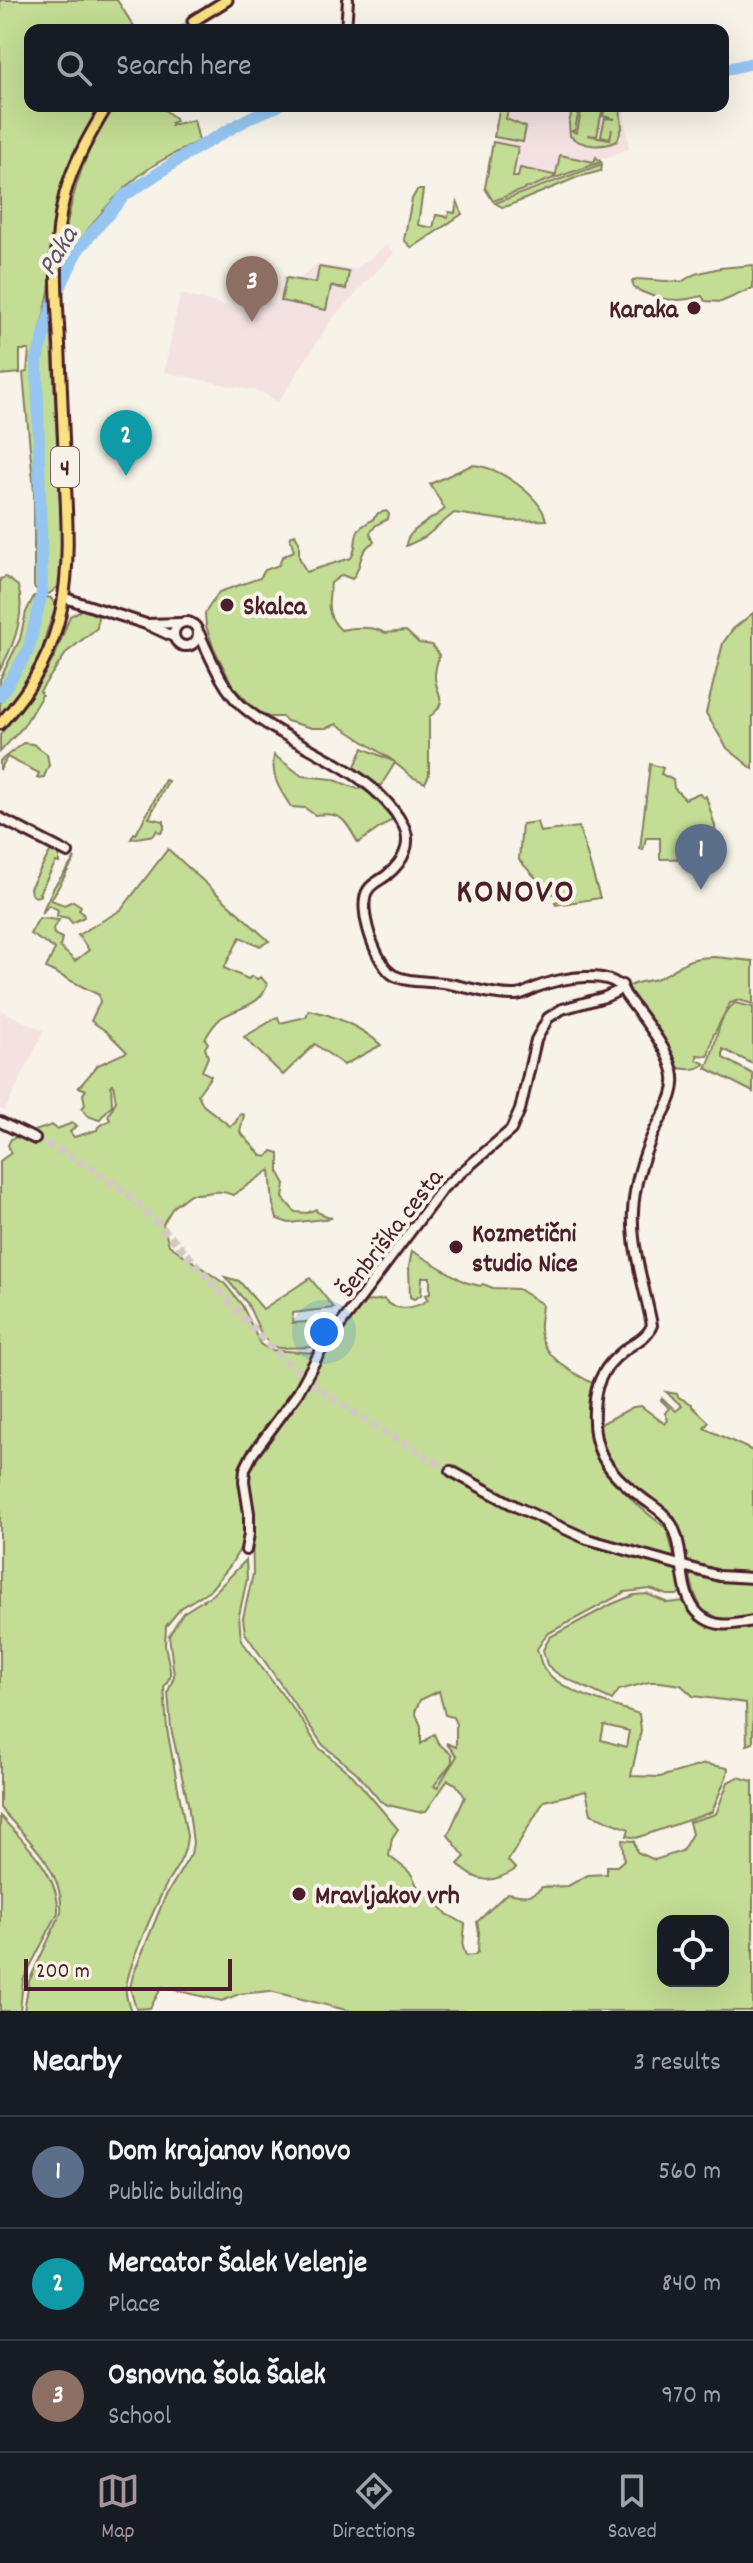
<!DOCTYPE html>
<html lang="en">
<head>
<meta charset="utf-8">
<style>
	body { margin:0; font-family:Dekko,sans-serif; background:#20242c; color:#f1f3f6 }
	.controls { position:absolute; right:24px; bottom:24px; display:grid; overflow:hidden; border-radius:16px; box-shadow:0 8px 32px #0002 }
	.controls button { width:72px; height:72px; display:grid; place-items:center; padding:0; border:0; border-bottom:2px solid #363941; background:#171b24; color:#f1f3f6; font:40px sans-serif }
	.scale { position:absolute; left:24px; bottom:20px; width:208px; box-sizing:border-box; padding-left:8px; border:4px solid #4a1f2b; border-top:0; font-size:22px; line-height:28px; white-space:nowrap; color:#4a1f2b; -webkit-text-stroke:6px #f7f3e8; paint-order:stroke }
	.you { position:absolute; left:324px; top:1332px; width:28px; height:28px; margin:-20px; border:6px solid #fff; border-radius:50%; background:#1a73e8; box-shadow:0 0 0 12px #1a73e833 }
	.badge { display:grid; place-items:center; width:52px; height:52px; border-radius:50%; background:#a6949b; color:#fff; font-size:26px; font-weight:700 }
	.pin { position:absolute; translate:-50% -66px; filter:drop-shadow(0 2px 4px #0008) }
	.pin::after { content:''; position:absolute; top:42px; width:28px; height:24px; background:inherit; clip-path:polygon(0 0,100% 0,50% 100%) }
	.list { margin:0; padding:0; list-style:none }
	h2 { display:flex; justify-content:space-between; align-items:center; height:104px; margin:0; padding:0 32px; font-size:34px }
	h2 small { font-size:26px; font-weight:400; color:#9ea1a6 }
	.list li { display:grid; grid-template-columns:52px 1fr auto; gap:24px; align-items:center; box-sizing:border-box; height:112px; padding:0 32px; border-top:2px solid #363941 }
	.list b { display:block; font-size:30px; white-space:nowrap }
	.list p { margin:0; font-size:26px; white-space:nowrap; color:#9ea1a6 }
	.list em { font-size:26px; font-style:normal; color:#9ea1a6 }
	.icon { flex:none; width:44px; height:44px; fill:none; stroke:currentColor; stroke-width:2; stroke-linecap:round; stroke-linejoin:round }
	.map { position:relative; flex:none; width:753px; height:2011px; overflow:hidden }
	.search { position:absolute; background:#171b24; box-shadow:0 8px 32px #0002; left:24px; right:24px; top:24px; height:88px; display:flex; align-items:center; gap:20px; box-sizing:border-box; padding:0 28px; border-radius:16px; color:#9ea1a6; font-size:30px }
	.sheet { height:440px; background:#171b24 }
	nav { display:flex; justify-content:space-around; align-items:center; box-sizing:border-box; height:112px; border-top:2px solid #363941; background:#171b24; font-size:22px; color:#9ea1a6 }
	nav a { display:grid; justify-items:center; gap:4px }
	nav .on { color:#a6949b }
	.map>svg:first-child { display:block }
	.built { fill:#f4e2e3 }
	.green { fill:#c3dd94; stroke:#867e60; stroke-width:2; fill-rule:evenodd }
	.lines { fill:none; stroke-linecap:round; stroke-linejoin:round }
	.river { stroke:#95c5f0; stroke-width:12 }
	.secondary-tunnel { stroke:#d4c9c2; stroke-width:8; stroke-dasharray:8 4; stroke-linecap:butt }
	.primary-tunnel { stroke:#d4c9c2; stroke-width:9; stroke-dasharray:9 4.5; stroke-linecap:butt }
	.secondary-casing { stroke:#4a1f2b; stroke-width:14 }
	.primary-casing { stroke:#4a1f2b; stroke-width:15 }
	.secondary { stroke:#f7f3e8; stroke-width:8 }
	.primary { stroke:#f9e181; stroke-width:9 }
	.poi-dot { fill:#4a1f2b; stroke:#f7f3e8; stroke-width:3 }
	.labels { text-anchor:middle; stroke-width:8; stroke-linejoin:round; paint-order:stroke }
	.shield { fill:#f7f3e8; stroke:#7e5f64; stroke-width:2 }
	.shield-label { font-size:24px; font-weight:bold; fill:#4a1f2b }
	.poi-label { font-size:26px; font-weight:bold; fill:#4a1f2b; stroke:#f7f3e8; text-anchor:start }
	.street-label { font-size:26px; fill:#4a1f2b; stroke:#f7f3e8 }
	.water-label { font-size:28px; font-style:italic; fill:#605166; stroke:#f7f3e8 }
	.district-label { font-size:34px; font-weight:bold; letter-spacing:2px; fill:#4a1f2b; stroke:#f7f3e8 }
</style>
</head>
<body>
<div class="map">
<svg width="753" height="2011" viewBox="0 0 753 2011">
	<rect width="100%" height="100%" fill="#f7f3e8"/>
	<filter id="ink" filterUnits="userSpaceOnUse"><feTurbulence type="fractalNoise" baseFrequency=".0125" numOctaves="2"/><feDisplacementMap in="SourceGraphic" scale="16" xChannelSelector="R" yChannelSelector="G"/><feConvolveMatrix kernelMatrix="1 2 1 2 8 2 1 2 1" color-interpolation-filters="sRGB"/></filter>
	<g filter="url(#ink)">
		<g class="built">
			<path d="M501,106H624L629,149L554,177L490,165Z"/>
			<path d="M387,245L394,253L332,319L278,403L264,393L164,372L180,294L247,310L250,298L277,304L283,275L301,278L315,265L356,269Z"/>
			<path d="M0,1010L44,1031L5,1111L0,1109Z"/>
		</g>
		<g class="green">
			<path d="M0,0H117L136,30H30V106H101L86,132L69,171L55,237L49,292L35,356L39,592L34,587V492L23,373L27,372L29,350H20V373L0,375Z"/>
			<path d="M112,106H162V108L175,118L176,121L171,123V125L194,120L199,141C184,149 168,156 154,165C114,191 87,230 61,268C67,206 80,160 112,106Z"/>
			<path d="M500,106H509L506,119L526,127L523,142L494,137Z"/>
			<path d="M573,106H580L575,130L572,131L577,133L582,106H603L597,136L587,135L610,139L612,129L610,138L601,136L605,118L615,119L603,116L605,106H620L622,128L617,141C602,148 583,147 570,136L569,123Z"/>
			<path d="M493,142L518,147L513,177H518L520,168L554,175V178L493,201L485,188Z"/>
			<path d="M560,155L594,162L596,157L601,162L555,178Z"/>
			<path d="M602,164L601,171L578,177L508,206L502,207L495,203Z"/>
			<path d="M417,190H423L418,225L433,228L436,215L448,217L449,212L455,213L457,200L462,214L412,248L404,240L412,199Z"/>
			<path d="M753,265V288L721,302L705,301L702,296C676,303 659,301 634,288L632,281L637,279L681,282L695,274L720,268Z"/>
			<path d="M319,267L349,272L346,289L331,286L326,310L281,301L286,278L316,283Z"/>
			<path d="M51,319L63,566L59,586L49,594L46,593C46,561 46,528 44,495C41,436 31,376 51,319Z"/>
			<path d="M472,465C498,466 540,495 546,520L511,521L454,513L425,537L406,546C405,531 433,519 445,509L430,484Z"/>
			<path d="M386,511L389,514L388,519L376,525L370,533L374,542C357,551 363,567 352,579L342,575L331,583C328,603 325,615 341,630C354,627 374,626 385,633L406,631L419,643L432,645L439,655C438,661 435,669 435,675C434,693 452,701 429,717V775L425,783L412,777L395,763L380,787L352,773L363,748L395,762L337,724L326,728H312L287,721L282,717H269L255,709L233,687L213,646L206,626L205,613L219,592L260,578L265,570L279,565L282,557L294,551L290,537L295,534L299,542V557L306,572L351,558C357,549 354,540 358,531C362,523 373,523 378,513Z"/>
			<path d="M6,577L18,586C26,614 14,645 0,670V579Z"/>
			<path d="M34,596H38C34,631 22,665 0,693V679L20,639L26,612Z"/>
			<path d="M45,597L51,598L56,607L46,634L40,660L26,686L0,719V699C25,670 38,634 45,597Z"/>
			<path d="M83,609L98,616L97,628L67,652L40,691L42,695L23,727L0,752V735L25,703L55,656L70,616Z"/>
			<path d="M753,613V769L727,748L706,713L723,643L733,629Z"/>
			<path d="M23,743L33,744L47,754L49,765L44,777L37,778L39,773L7,757L0,770V761Z"/>
			<path d="M274,755L302,776L332,779L358,789L365,788L394,818L358,843C346,821 342,811 315,815L305,808L291,807C279,789 271,777 274,755Z"/>
			<path d="M650,764L663,768L661,774L673,780L674,788L685,799L699,793L703,798L706,796L715,826L716,858L660,859V838H646L643,850L640,849Z"/>
			<path d="M165,780L168,781L149,818L164,821V829L161,833L157,830L154,835L131,839L134,833L136,834Z"/>
			<path d="M537,822L540,832L579,827L600,898L556,905L555,902L565,899L563,893L551,894L519,860L522,824Z"/>
			<path d="M168,849L269,941L260,946L240,937L224,968L248,979L252,976L257,979L261,977L267,984C263,1005 237,1008 221,1018C215,1023 209,1032 205,1039L208,1043L205,1048L208,1057L202,1071L211,1076L198,1094L203,1105L230,1126L235,1123L240,1114L244,1115L240,1132L262,1156L267,1157L272,1151L279,1153V1173L285,1184L283,1198L295,1212L307,1213L316,1209L317,1212L332,1218L289,1223L277,1219L273,1204L270,1170L233,1195C216,1188 207,1195 190,1194L173,1207L163,1224L169,1245L225,1284L242,1305L260,1344L270,1350L315,1353L296,1393L244,1464L247,1518L244,1542L230,1566L211,1589L181,1608L166,1626L165,1645L170,1670V1677L164,1687L167,1729L187,1836C185,1860 176,1867 165,1887C153,1912 130,1960 126,1987C125,1996 128,2003 131,2011H24L29,1981L61,1913C65,1870 26,1838 0,1808V1161L11,1153L8,1145L11,1139L52,1125L57,1129L72,1123L77,1126L70,1132L74,1137L97,1130L98,1127L110,1120L108,1116L116,1101L113,1084L111,1085L112,1105L99,1120L88,1116L82,1108L85,1105L83,1094L86,1090L79,1087L98,1065L127,1052L107,1032L91,1021L100,1002L99,995L46,968L55,949L30,934L39,918L59,920L53,929L54,934L62,938L60,947L75,961L89,950L78,935L121,910Z"/>
			<path d="M51,850L59,853V863L56,862L39,893L41,895L36,897L31,894L30,888Z"/>
			<path d="M75,858L51,900L64,905L73,901L81,906L79,910L83,913L84,917L72,923L68,918L57,916L58,910L49,905L41,914L54,887Z"/>
			<path d="M715,957L753,961V1004L739,1000L730,1003L713,1036L708,1056L697,1055V1060L705,1064C696,1071 686,1070 676,1067L627,988C635,981 646,982 656,979C683,968 680,957 715,957Z"/>
			<path d="M735,1003L753,1007V1064L723,1049V1058L753,1074V1092L706,1068C718,1048 714,1019 735,1003Z"/>
			<path d="M309,1010C334,1015 363,1028 381,1045L344,1065L315,1044L283,1075L244,1037L278,1017L280,1023L306,1017Z"/>
			<path d="M412,1251L465,1282L480,1286L483,1284L493,1288L518,1289L542,1304C542,1312 539,1322 540,1330C543,1358 572,1372 594,1384L590,1425L595,1454L605,1469L635,1503L667,1529L683,1590L677,1595H667L650,1589L625,1592L547,1634L537,1649C539,1654 540,1662 543,1667C558,1692 613,1705 639,1714L641,1730L631,1776L660,1777L705,1764L728,1768L727,1775L712,1812L636,1838L627,1836L629,1829L591,1814L586,1791L544,1801L508,1861L516,1869C493,1884 477,1884 458,1864L465,1857L448,1835L465,1797L456,1784L448,1780L426,1811L418,1812L388,1805L380,1801L357,1773L323,1745L245,1633L243,1618L253,1574L252,1517L247,1481L249,1470L253,1457L278,1428L299,1395L327,1347L340,1335L365,1302L384,1299C395,1312 414,1309 428,1300L425,1295L430,1294V1277H422L421,1295L414,1299L410,1297L409,1266ZM439,1691L445,1715L453,1717L456,1724V1747L446,1743L457,1756L437,1788L434,1786L452,1762V1755L438,1743L434,1734L421,1744V1726L415,1712L420,1700ZM604,1725L629,1731L626,1747L601,1740Z"/>
			<path d="M225,1277L239,1281L263,1309L310,1278L334,1308L293,1313L292,1323L337,1320L320,1337L319,1347L278,1348L270,1344L262,1335L247,1303Z"/>
			<path d="M666,1392L677,1394L678,1397L692,1404V1406L709,1422L704,1428L753,1451V1617L723,1620L702,1610L694,1592L677,1522L652,1510L601,1454L597,1426L633,1407L641,1406L665,1424L668,1420L665,1413L669,1408L661,1400L662,1398L676,1411L682,1406Z"/>
			<path d="M246,1560L247,1579L239,1615L241,1640L303,1722L318,1747L353,1776L398,1829L392,1838L389,1856C396,1862 406,1868 411,1874C418,1884 415,1891 429,1893L447,1914L465,1924L463,1947L466,1956L474,1955L478,1952L479,1932L477,1922L507,1893C523,1895 529,1900 542,1887L568,1886L588,1875L607,1874V1866H617L624,1860L622,1840L634,1841L637,1852L655,1860L682,1851L692,1834L689,1822L716,1814L728,1782L738,1777L753,1781V2011H350L270,1991L239,1994L222,2001L162,1987L150,2008L136,2009L130,1988L133,1975L165,1897L191,1854L193,1843L188,1803L171,1728L168,1692L174,1676L169,1635L183,1613L213,1594ZM663,1921H723V1981H663Z"/>
			<path d="M647,1594L668,1603L684,1601C695,1630 728,1631 753,1626V1743L747,1745L746,1703L693,1696L681,1685L660,1682H649L619,1690L612,1700L559,1675L547,1665L543,1650L550,1637L612,1604L634,1595Z"/>
			<path d="M0,1816C24,1842 60,1874 58,1913L23,1980L20,2011H0Z"/>
		</g>
		<g class="lines">
			<g class="river">
				<path d="M723,70L753,63"/>
				<path d="M0,696L28,651L42,592L37,360L53,303L77,251L124,196L190,152L253,116L278,106"/>
			</g>
			<path class="secondary-tunnel" d="M35,1139C76,1156 114,1180 146,1212C192,1255 229,1307 275,1351C326,1400 391,1435 451,1471"/>
			<path class="primary-tunnel" d="M181,30L193,21"/>
			<g class="secondary-casing">
				<g id="secondary">
					<path d="M346,30L348,0"/>
					<path d="M65,598L146,624L174,637"/>
					<circle cx="186" cy="634" r="12"/>
					<path d="M146,624L181,623"/>
					<path d="M199,633C210,656 222,688 242,706C289,747 369,765 402,823C414,843 403,862 387,875C381,880 372,883 368,890C356,907 377,968 395,976C410,983 428,981 443,983C467,986 491,996 515,995C523,995 529,990 537,987C559,978 615,967 625,994C641,1017 666,1044 673,1071C679,1094 662,1114 653,1134C643,1156 634,1186 633,1211C631,1248 645,1289 652,1325C647,1339 631,1344 621,1353C606,1365 597,1381 595,1399C589,1446 604,1470 641,1497C652,1506 665,1512 672,1525C687,1553 676,1595 701,1616C717,1629 734,1624 753,1621"/>
					<path d="M0,818L68,853"/>
					<path d="M0,1122L35,1139"/>
					<path d="M451,1471L517,1507L587,1539L719,1576L753,1578"/>
					<path d="M246,1550L249,1534V1513L244,1481L245,1469L252,1455L297,1394L320,1352L443,1188L511,1130L520,1110L536,1040L548,1018L562,1009L605,997L616,992L622,985"/>
				</g>
			</g>
			<g class="primary-casing">
				<g id="primary">
					<path d="M193,21L227,0"/>
					<path d="M0,724C73,644 70,576 65,474C63,427 61,380 59,333C56,288 53,239 65,194C73,163 91,133 107,106"/>
				</g>
			</g>
			<use href="#secondary" class="secondary"/>
			<use href="#primary" class="primary"/>
		</g>
	</g>
	<g class="poi-dot">
		<circle cx="694" cy="308" r="8"/>
		<circle cx="227" cy="605" r="8"/>
		<circle cx="456" cy="1247" r="8"/>
		<circle cx="299" cy="1894" r="8"/>
	</g>
	<g class="labels">
		<rect class="shield" x="51" y="447" width="28" height="40" rx="6"/>
		<g class="shield-label">
			<text x="65" y="475">4</text>
		</g>
		<g class="poi-label">
			<text x="678" y="317" text-anchor="end">Karaka</text>
			<text x="243" y="614">Skalca</text>
			<text x="472" y="1241">Kozmetični<tspan x="472" dy="30">studio Nice</tspan></text>
			<text x="315" y="1903">Mravljakov vrh</text>
		</g>
		<g class="street-label">
			<text transform="translate(389 1232) rotate(-52)" y="9">Šenbriška cesta</text>
		</g>
		<g class="water-label">
			<text transform="translate(56 250) rotate(-59)" y="10">Paka</text>
		</g>
		<g class="district-label">
			<text x="516" y="901">KONOVO</text>
		</g>
	</g>
</svg>
<div class="controls">
<button><svg class="icon" aria-label="locate" viewBox="0 0 24 24"><circle cx="12" cy="12" r="6"/><path d="M12 2v4M12 18v4M2 12h4M18 12h4"/></svg></button>
</div>
<div class="scale">200 m</div>
<div class="you"></div>
<div class="pin badge" style="left:701px;top:890px;background:#5c6f8a">1</div>
<div class="pin badge" style="left:126px;top:476px;background:#0f9aa8">2</div>
<div class="pin badge" style="left:252px;top:322px;background:#8d6e63">3</div>
<div class="search"><svg class="icon" aria-label="search" viewBox="0 0 24 24"><circle cx="10" cy="10" r="6"/><path d="M15 15l6 6"/></svg>Search here</div>
</div>
<section class="sheet">
<h2>Nearby<small>3 results</small></h2>
<ul class="list">
<li><span class="badge" style="background:#5c6f8a">1</span><div><b>Dom krajanov Konovo</b><p>Public building</p></div><em>560 m</em></li>
<li><span class="badge" style="background:#0f9aa8">2</span><div><b>Mercator Šalek Velenje</b><p>Place</p></div><em>840 m</em></li>
<li><span class="badge" style="background:#8d6e63">3</span><div><b>Osnovna šola Šalek</b><p>School</p></div><em>970 m</em></li>
</ul>
</section>
<nav>
<a class="on"><svg class="icon" aria-label="map" viewBox="0 0 24 24"><path d="M3 6l6-2 6 2 6-2v14l-6 2-6-2-6 2zM9 4v14M15 6v14"/></svg>Map</a>
<a><svg class="icon" aria-label="directions" viewBox="0 0 24 24"><path d="M12 3l9 9-9 9-9-9zM9 14v-3h6M13 9l2 2-2 2"/></svg>Directions</a>
<a><svg class="icon" aria-label="saved" viewBox="0 0 24 24"><path d="M7 4h10v16l-5-4-5 4z"/></svg>Saved</a>
</nav>
</body>
</html>
